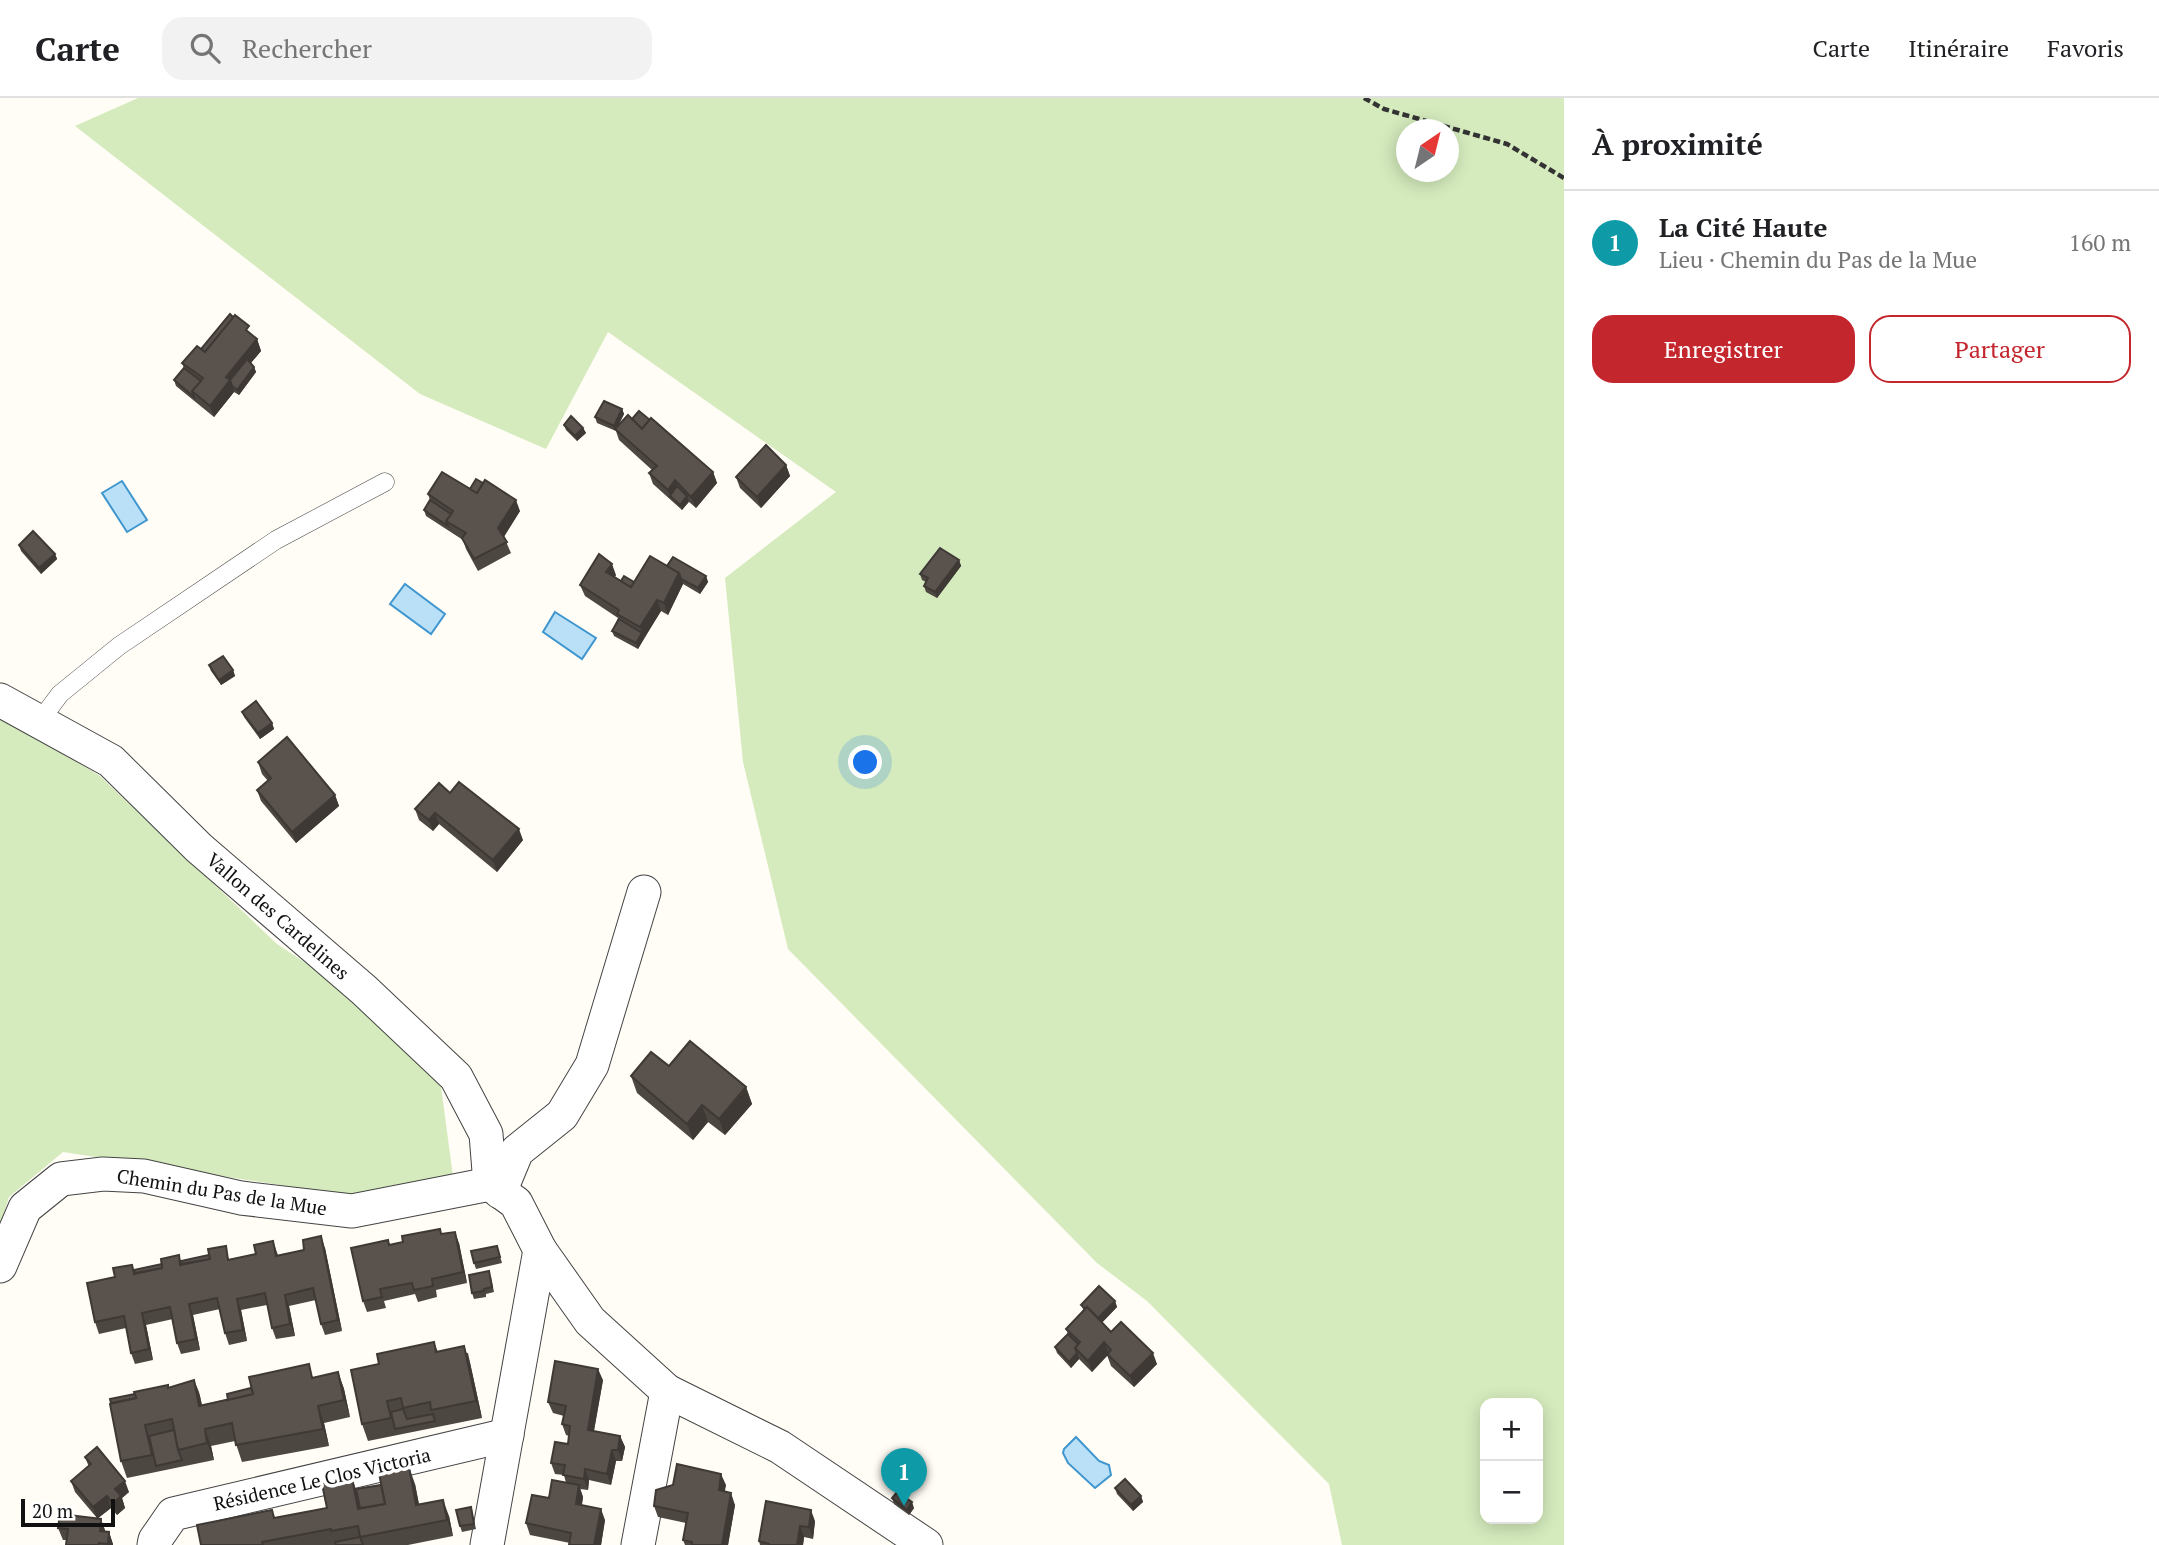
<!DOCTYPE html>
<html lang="fr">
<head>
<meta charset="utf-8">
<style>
	body { margin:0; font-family:"PT Serif",serif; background:#f2f2f2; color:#202124 }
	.controls { position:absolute; right:21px; bottom:21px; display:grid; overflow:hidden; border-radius:14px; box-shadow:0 4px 18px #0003 }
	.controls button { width:63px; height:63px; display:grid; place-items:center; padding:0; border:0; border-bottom:2px solid #e0e0e0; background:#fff; color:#202124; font:35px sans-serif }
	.compass { position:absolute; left:1396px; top:21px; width:63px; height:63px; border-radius:50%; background:#fff; box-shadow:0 4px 18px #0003; rotate:35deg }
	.scale { position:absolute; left:21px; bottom:18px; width:94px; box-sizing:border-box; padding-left:7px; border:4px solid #111; border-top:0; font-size:19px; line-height:24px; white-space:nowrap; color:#111; -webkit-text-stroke:5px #fff; paint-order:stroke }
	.you { position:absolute; left:866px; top:665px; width:24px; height:24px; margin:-18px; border:5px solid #fff; border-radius:50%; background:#1a73e8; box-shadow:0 0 0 10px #1a73e833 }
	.badge { display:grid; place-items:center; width:46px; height:46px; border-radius:50%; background:#c4262e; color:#fff; font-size:23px; font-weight:700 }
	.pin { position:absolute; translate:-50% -58px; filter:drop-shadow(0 2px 4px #0008) }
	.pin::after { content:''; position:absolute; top:37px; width:24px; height:21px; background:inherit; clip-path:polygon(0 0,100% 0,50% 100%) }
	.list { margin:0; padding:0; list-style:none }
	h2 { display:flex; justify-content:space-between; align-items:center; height:91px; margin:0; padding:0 28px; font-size:30px }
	h2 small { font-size:23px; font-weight:400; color:#757577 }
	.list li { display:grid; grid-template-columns:46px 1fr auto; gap:21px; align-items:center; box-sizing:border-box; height:105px; padding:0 28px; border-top:2px solid #e0e0e0 }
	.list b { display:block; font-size:26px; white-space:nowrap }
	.list p { margin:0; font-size:23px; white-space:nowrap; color:#757577 }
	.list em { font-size:23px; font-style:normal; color:#757577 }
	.actions { display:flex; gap:14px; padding:21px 28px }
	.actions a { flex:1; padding:16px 0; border:2px solid #c4262e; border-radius:21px; text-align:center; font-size:24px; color:#c4262e }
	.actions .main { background:#c4262e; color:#fff }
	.icon { flex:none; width:38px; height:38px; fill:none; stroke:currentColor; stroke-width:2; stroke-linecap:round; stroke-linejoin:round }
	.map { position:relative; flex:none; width:1564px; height:1447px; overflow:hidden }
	header { display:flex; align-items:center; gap:42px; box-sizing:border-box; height:98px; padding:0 35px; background:#fff; border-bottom:2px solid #e0e0e0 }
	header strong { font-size:33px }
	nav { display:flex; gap:38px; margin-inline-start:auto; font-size:24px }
	.search { width:490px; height:63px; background:#f2f2f2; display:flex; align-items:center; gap:18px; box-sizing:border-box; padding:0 24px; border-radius:21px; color:#757577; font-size:26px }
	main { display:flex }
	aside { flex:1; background:#fff }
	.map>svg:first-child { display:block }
	.green { fill:#d5ebbd; fill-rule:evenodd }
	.water { fill:#b9e0f7; stroke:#3f96cf; stroke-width:2 }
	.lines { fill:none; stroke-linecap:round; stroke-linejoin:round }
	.lane-casing { stroke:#444; stroke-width:19 }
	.street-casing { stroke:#444; stroke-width:35 }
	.path { stroke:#333; stroke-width:4.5; stroke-dasharray:7 3.5; stroke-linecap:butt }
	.lane { stroke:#fff; stroke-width:18 }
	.street { stroke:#fff; stroke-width:33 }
	.wall { fill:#4d4742 }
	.shaded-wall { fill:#3f3936 }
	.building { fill:#5a524d; stroke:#3f3936; stroke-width:2 }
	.labels { text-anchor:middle; stroke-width:7; stroke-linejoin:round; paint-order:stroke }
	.street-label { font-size:19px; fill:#111; stroke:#fff }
</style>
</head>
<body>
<header>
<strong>Carte</strong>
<div class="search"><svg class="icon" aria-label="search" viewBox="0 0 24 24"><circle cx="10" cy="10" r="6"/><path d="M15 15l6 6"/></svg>Rechercher</div>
<nav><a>Carte</a><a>Itinéraire</a><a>Favoris</a></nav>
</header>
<main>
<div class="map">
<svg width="1564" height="1447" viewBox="0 0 1564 1447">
	<rect width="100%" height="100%" fill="#fffdf5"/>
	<g class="green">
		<path d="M138,0H1564V1447H1342L1329,1386L1147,1203L1097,1165L788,851L743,664L725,480L836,394L608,234L546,351L420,296L75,28ZM1406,32H1448V74H1406ZM1485,1305H1538V1421H1485Z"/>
		<path d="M0,617L100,678L277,846L436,951L454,1086L353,1098L63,1054L9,1099L0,1127Z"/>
	</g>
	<g class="water">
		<path d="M122,383L147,422L127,434L102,395Z"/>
		<path d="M405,486L445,516L431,536L390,506Z"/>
		<path d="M555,514L596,540L582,561L543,534Z"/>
		<path d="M1076,1339L1099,1363L1109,1367L1111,1377L1095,1390L1068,1365L1063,1355L1064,1351Z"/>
	</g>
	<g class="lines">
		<g class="lane-casing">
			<path id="lane" d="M39,624L60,596L119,548L276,442L385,384"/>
		</g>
		<g class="street-casing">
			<g id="street">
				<path d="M0,602L111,663L199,750L364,892L456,979L486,1036L490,1086"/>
				<path d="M500,1094L517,1053L562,1017L592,967L644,794"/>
				<path d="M0,1168L25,1110L61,1081L103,1076L144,1078L241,1100L352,1113L490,1086L516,1105L540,1152L590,1223L667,1293L780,1349L926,1447"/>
				<path d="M154,1447L155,1442L173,1416L507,1337"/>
				<path d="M487,1447L540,1152"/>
				<path d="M638,1447L667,1293"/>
			</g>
		</g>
		<path class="path" d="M1364,0L1384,11L1507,46L1564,80"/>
		<use href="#lane" class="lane"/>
		<use href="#street" class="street"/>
	</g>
	<g class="wall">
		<path d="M252,237L257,241L261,253L251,265L254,269L256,274L239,297L234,294L214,319L176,288L174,282L184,270L182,265Z"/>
		<path d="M622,311L624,316L619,326L632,321L713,374L717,385L696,410L688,403L682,412L653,386L649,375L652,372L619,342L616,333L597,325L595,319Z"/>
		<path d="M564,327L583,330L586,335L577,343L566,332Z"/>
		<path d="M786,367L790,378L761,410L740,390L736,379Z"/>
		<path d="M470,391L520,413L504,439L511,455L478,473L466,451L463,442L426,418L424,412L430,402L428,396Z"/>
		<path d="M19,447L55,456L57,461L41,476L21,453Z"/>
		<path d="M959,462L961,468L937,500L926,494L924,488L926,484L922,482L920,476Z"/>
		<path d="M667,468L706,478L708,484L700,496L683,486L668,517L661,513L638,551L614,538L612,533L618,520L585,498L580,487L616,477L615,479L621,483L634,484Z"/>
		<path d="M209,567L233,572L235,578L221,587L211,573Z"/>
		<path d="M242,614L272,625L274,631L260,641L244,619Z"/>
		<path d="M258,664L335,697L339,708L296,745L261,703L257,692L268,683L262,676Z"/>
		<path d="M450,695L523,742L497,774L439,726L433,733L419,722L415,711Z"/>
		<path d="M669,968L746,989L752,1006L725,1037L708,1024L693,1042L637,995L631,978Z"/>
		<path d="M442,1136L459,1145L467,1185L436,1192L437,1199L418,1204L415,1196L384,1203L386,1210L367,1214L363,1203L388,1142L390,1147Z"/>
		<path d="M273,1143L278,1157L325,1150L342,1233L325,1237L321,1226L316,1202L289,1208L295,1238L276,1241L272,1230L267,1207L241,1212L247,1243L229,1247L225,1235L220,1211L193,1217L200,1252L181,1256L177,1245L173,1221L146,1227L153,1262L135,1266L131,1255L126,1230L99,1236L95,1224L115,1179L132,1167L134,1172L162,1166L179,1157L181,1163L230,1161L256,1156Z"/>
		<path d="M497,1148L502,1165L476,1171L474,1165Z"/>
		<path d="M491,1179L494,1194L486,1196V1199L474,1201L472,1195Z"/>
		<path d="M1115,1203L1117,1209L1102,1224L1111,1234L1157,1266L1134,1289L1111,1268L1107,1257L1092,1274L1079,1261L1071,1270L1057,1255L1055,1249L1068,1236L1066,1231L1084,1213L1081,1207Z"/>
		<path d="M434,1244L438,1254L468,1255L482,1320L368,1343L362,1326L379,1266Z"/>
		<path d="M338,1274L344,1291L350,1319L324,1325L329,1348L242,1364L235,1343L211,1348L214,1362L127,1380L121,1363L170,1289L194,1282L199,1294L202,1307Z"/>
		<path d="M603,1282L594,1333L620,1338L625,1349L622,1363H616L611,1387L589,1382L588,1392L580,1391L583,1399L582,1407L605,1422L601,1447H569L570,1445L530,1437L526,1425L549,1400L566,1385L564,1377L555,1376L551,1365L568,1346L569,1338L566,1337L562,1326L564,1318L553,1315L548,1304Z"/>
		<path d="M85,1359L129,1394L122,1400L125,1410L117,1417L111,1410L98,1420L105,1432V1434H109L113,1447H66L67,1442H63L58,1430L97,1420L75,1394L71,1383L89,1369Z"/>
		<path d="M415,1386L419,1406L449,1418L453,1438L408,1447H201L272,1412L275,1420L327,1410L356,1391Z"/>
		<path d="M726,1387L724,1393L735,1407L728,1447H685L683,1442L686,1425L658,1419L654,1408Z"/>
		<path d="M1115,1390L1141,1398L1143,1404L1133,1413L1117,1396Z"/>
		<path d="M892,1400L914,1410L909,1417L894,1406Z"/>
		<path d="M471,1409L476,1431L462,1434L460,1428Z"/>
		<path d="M815,1423L813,1441L804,1439L803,1447H760L759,1443Z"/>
	</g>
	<g class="shaded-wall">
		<path d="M257,241L261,253L232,287L234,294L214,319L210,308L226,279Z"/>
		<path d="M254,269L256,274L239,297L237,292Z"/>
		<path d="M622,311L624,316L616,332L615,331L616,333L614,328Z"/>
		<path d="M583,330L586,335L577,343L575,338Z"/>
		<path d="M786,367L790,378L761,410L757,399Z"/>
		<path d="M713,374L717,385L696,410L691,399Z"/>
		<path d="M675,382L679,394L670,398L668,392Z"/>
		<path d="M687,398L689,404L682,412L680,407Z"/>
		<path d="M516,402L520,413L502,441L498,430Z"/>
		<path d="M55,456L57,461L41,476L39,470Z"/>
		<path d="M959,462L961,468L937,500L935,494Z"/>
		<path d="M612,466L616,477L611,485L606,474Z"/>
		<path d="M679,475L683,486L668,517L664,505Z"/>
		<path d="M706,478L708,484L700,496L698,490Z"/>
		<path d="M657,502L661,513L644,540L640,529Z"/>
		<path d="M642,535L644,540L638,551L636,545Z"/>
		<path d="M233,572L235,578L221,587L219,582Z"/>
		<path d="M272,625L274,631L260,641L258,635Z"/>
		<path d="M335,697L339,708L296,745L292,734Z"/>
		<path d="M435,715L439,726L433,733L429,722Z"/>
		<path d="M519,731L523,742L497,774L493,762Z"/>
		<path d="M746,989L752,1006L725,1037L719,1021Z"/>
		<path d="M702,1007L708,1024L693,1042L687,1026Z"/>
		<path d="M455,1134L459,1145L467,1185L463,1174Z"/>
		<path d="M321,1138L325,1150L342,1233L338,1222Z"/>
		<path d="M285,1197L289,1208L295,1238L290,1226Z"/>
		<path d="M237,1201L241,1212L247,1243L243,1232Z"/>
		<path d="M1115,1203L1117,1209L1099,1228L1097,1222Z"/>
		<path d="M189,1206L193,1217L200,1252L196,1241Z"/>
		<path d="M142,1215L146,1227L153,1262L149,1251Z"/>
		<path d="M1104,1244L1109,1256L1092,1274L1088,1263Z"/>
		<path d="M464,1248L470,1265L482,1320L476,1303Z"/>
		<path d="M1077,1255L1079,1261L1071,1270L1069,1264Z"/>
		<path d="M1153,1255L1157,1266L1134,1289L1130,1278Z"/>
		<path d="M598,1271L603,1282L592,1343L588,1332Z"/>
		<path d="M338,1274L344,1291L350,1319L344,1302Z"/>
		<path d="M194,1282L200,1298L205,1324L199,1308Z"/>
		<path d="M318,1308L324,1325L329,1348L323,1331Z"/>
		<path d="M145,1327L151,1343L156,1368L152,1357Z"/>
		<path d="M205,1331L211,1348L214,1362L207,1345Z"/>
		<path d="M620,1338L625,1349L622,1363L618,1352Z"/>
		<path d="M612,1352L616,1363L611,1387L607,1376Z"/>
		<path d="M409,1369L415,1386L422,1423L416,1407Z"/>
		<path d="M585,1371L589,1382L588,1392L584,1381Z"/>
		<path d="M721,1376L726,1387L723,1403L719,1392Z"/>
		<path d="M352,1380L358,1397L362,1422L358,1411Z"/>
		<path d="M125,1383L129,1394L122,1400L125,1410L117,1417L113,1406L115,1391Z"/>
		<path d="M579,1387L583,1399L580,1417L576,1406Z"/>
		<path d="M731,1395L735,1407L728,1447H722Z"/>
		<path d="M107,1398L111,1410L97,1421L93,1409Z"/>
		<path d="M1141,1398L1143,1404L1133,1413L1131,1407Z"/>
		<path d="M443,1402L449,1418L453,1438L447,1422Z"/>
		<path d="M912,1404L914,1410L909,1417L907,1412Z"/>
		<path d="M601,1411L605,1422L601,1447H594Z"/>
		<path d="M811,1412L815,1423L813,1441L809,1429Z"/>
		<path d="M101,1421L105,1432L104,1445L100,1433Z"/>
		<path d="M800,1428L804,1439L803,1447H797Z"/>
		<path d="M109,1434L113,1446V1447H108V1446Z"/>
	</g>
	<g class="building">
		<path d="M230,216L234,220L205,254L201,251Z"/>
		<path d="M235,217L249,228L246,232L257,241L226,279L230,282L210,308L192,293L203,280L182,265L197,248L205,254Z"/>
		<path d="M247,261L254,269L237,292L232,288L230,282Z"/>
		<path d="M184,270L201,283L192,293L194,299L174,282Z"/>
		<path d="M604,303L622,311L614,328L595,319Z"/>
		<path d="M639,313L650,322L642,331L632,321Z"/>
		<path d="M628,317L642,331L651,320L713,374L691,399L675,382L668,392L649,375L657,368L615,331Z"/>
		<path d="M571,318L583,330L575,338L564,327Z"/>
		<path d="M766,347L786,367L757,399L736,379Z"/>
		<path d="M442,374L477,395L485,382L516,402L498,430L507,444L474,461L462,440L466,435L446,423L453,413L428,396Z"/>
		<path d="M476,381L483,385L477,395L470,391Z"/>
		<path d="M677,388L687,398L680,407L670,398Z"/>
		<path d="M430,402L451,416L446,423L448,428L424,412Z"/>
		<path d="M33,433L55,456L39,470L19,447Z"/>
		<path d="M940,450L959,462L935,494L924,488L928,480L920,476Z"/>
		<path d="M599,456L612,466L606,474L631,489L650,458L679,475L664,505L657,502L640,529L617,516L619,512L580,487Z"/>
		<path d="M673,459L706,478L698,490L681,481L679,475L667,468Z"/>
		<path d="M624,478L634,484L631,489L621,483Z"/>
		<path d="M619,521L642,535L636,545L612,533Z"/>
		<path d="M223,558L233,572L219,582L209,567Z"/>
		<path d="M256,603L272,625L258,635L242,614Z"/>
		<path d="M287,639L335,697L292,734L257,692L271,680L258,664Z"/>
		<path d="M459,684L519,731L493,762L435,715L429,722L415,711L439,685L450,695Z"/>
		<path d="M690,943L746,989L719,1021L702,1007L687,1026L631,978L651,954L669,968Z"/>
		<path d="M440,1131L441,1136L455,1134L463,1174L432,1181L433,1188L414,1192L412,1185L380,1191L382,1199L363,1203L351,1150L388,1142L389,1147L403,1144L402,1138Z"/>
		<path d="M321,1138L338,1222L321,1226L313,1190L285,1197L290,1226L272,1230L265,1195L237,1201L243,1232L225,1235L217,1200L189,1206L196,1241L177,1245L170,1209L142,1215L149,1251L131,1255L124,1218L95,1224L87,1185L115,1179L113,1170L132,1167L134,1176L162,1170L161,1161L179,1157L180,1167L210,1161L208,1151L226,1148L228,1162L256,1156L254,1147L273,1143L276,1158L304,1152L303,1142Z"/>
		<path d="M497,1148L500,1159L474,1165L471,1153Z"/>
		<path d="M209,1157L210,1161L181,1166V1163Z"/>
		<path d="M162,1166V1170L135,1175L134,1172Z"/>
		<path d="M489,1173L492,1189L484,1191V1193L472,1195L469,1177Z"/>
		<path d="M1099,1188L1115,1203L1098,1220L1087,1209L1086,1211L1081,1207Z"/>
		<path d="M1087,1209L1111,1234L1121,1224L1153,1255L1130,1278L1107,1256L1111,1252L1104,1244L1088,1263L1075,1250L1080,1244L1066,1231Z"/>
		<path d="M1068,1236L1078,1246L1075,1250L1077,1255L1069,1264L1055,1249Z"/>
		<path d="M434,1244L436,1254L464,1248L476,1303L431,1312L430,1304L403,1310L401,1300L387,1303L391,1320L362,1326L351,1272L379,1266L377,1256Z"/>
		<path d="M555,1263L598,1271L588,1332L620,1338L618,1352H612L607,1376L585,1371L584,1381L563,1377L565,1367L551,1365L555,1344L568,1346L570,1328L562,1326L566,1308L548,1304Z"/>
		<path d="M309,1266L312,1280L338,1274L344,1302L318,1308L323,1331L236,1347L232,1325L205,1331L207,1345L178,1352L172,1321L145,1327L152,1357L121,1363L110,1306L136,1300L134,1294L168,1287V1290L194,1282L199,1308L253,1296L249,1279Z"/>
		<path d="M251,1290L253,1296L228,1302L227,1296Z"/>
		<path d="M135,1296L136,1300L111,1305L110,1301Z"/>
		<path d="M403,1311L407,1321L433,1316L435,1323L395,1331L391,1314Z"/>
		<path d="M174,1332L178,1352L182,1362L156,1368L149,1338Z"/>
		<path d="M97,1349L125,1383L115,1391L121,1398L113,1406L107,1398L93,1409L71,1383L91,1366L85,1359Z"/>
		<path d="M677,1366L721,1376L719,1392L731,1395L722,1447H692V1444L683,1442L688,1415L654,1408L656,1392L673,1387Z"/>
		<path d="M409,1369L416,1407L443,1402L447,1422L360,1439L358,1428L331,1433V1431L262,1444L263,1447H201L197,1427L272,1412L274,1420L327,1410L322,1386L352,1380L358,1411L385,1406L379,1375Z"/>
		<path d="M1125,1381L1141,1398L1131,1407L1115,1390Z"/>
		<path d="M552,1382L579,1387L576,1406L601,1411L594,1447H569L571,1435L526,1425L532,1397L549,1400Z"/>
		<path d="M381,1387L385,1406L360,1410L356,1391Z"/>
		<path d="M897,1394L912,1404L907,1412L892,1400Z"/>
		<path d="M766,1403L811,1412L809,1429L800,1428L797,1447H769V1446L759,1443Z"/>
		<path d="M471,1409L474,1426L460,1428L456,1412Z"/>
		<path d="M60,1416L101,1421L100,1433L109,1434L108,1446L99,1445L98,1447H66L68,1431L58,1430Z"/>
		<path d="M360,1439L363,1447H336L335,1444Z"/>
	</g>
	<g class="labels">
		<g class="street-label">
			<text transform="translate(278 818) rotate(41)" y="7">Vallon des Cardelines</text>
			<text transform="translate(222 1094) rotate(9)" y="7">Chemin du Pas de la Mue</text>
			<text transform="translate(322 1381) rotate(-13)" y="7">Résidence Le Clos Victoria</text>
		</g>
	</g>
</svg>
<div class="controls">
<button>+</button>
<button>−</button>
</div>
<svg class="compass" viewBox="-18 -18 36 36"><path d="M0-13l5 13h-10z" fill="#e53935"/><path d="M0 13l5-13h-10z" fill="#757577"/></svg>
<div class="scale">20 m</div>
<div class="you"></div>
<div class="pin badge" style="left:904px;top:1408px;background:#0f9aa8">1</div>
</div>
<aside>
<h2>À proximité<small></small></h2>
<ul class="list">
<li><span class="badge" style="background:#0f9aa8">1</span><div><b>La Cité Haute</b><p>Lieu · Chemin du Pas de la Mue</p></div><em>160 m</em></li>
</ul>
<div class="actions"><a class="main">Enregistrer</a><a>Partager</a></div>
</aside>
</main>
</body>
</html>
